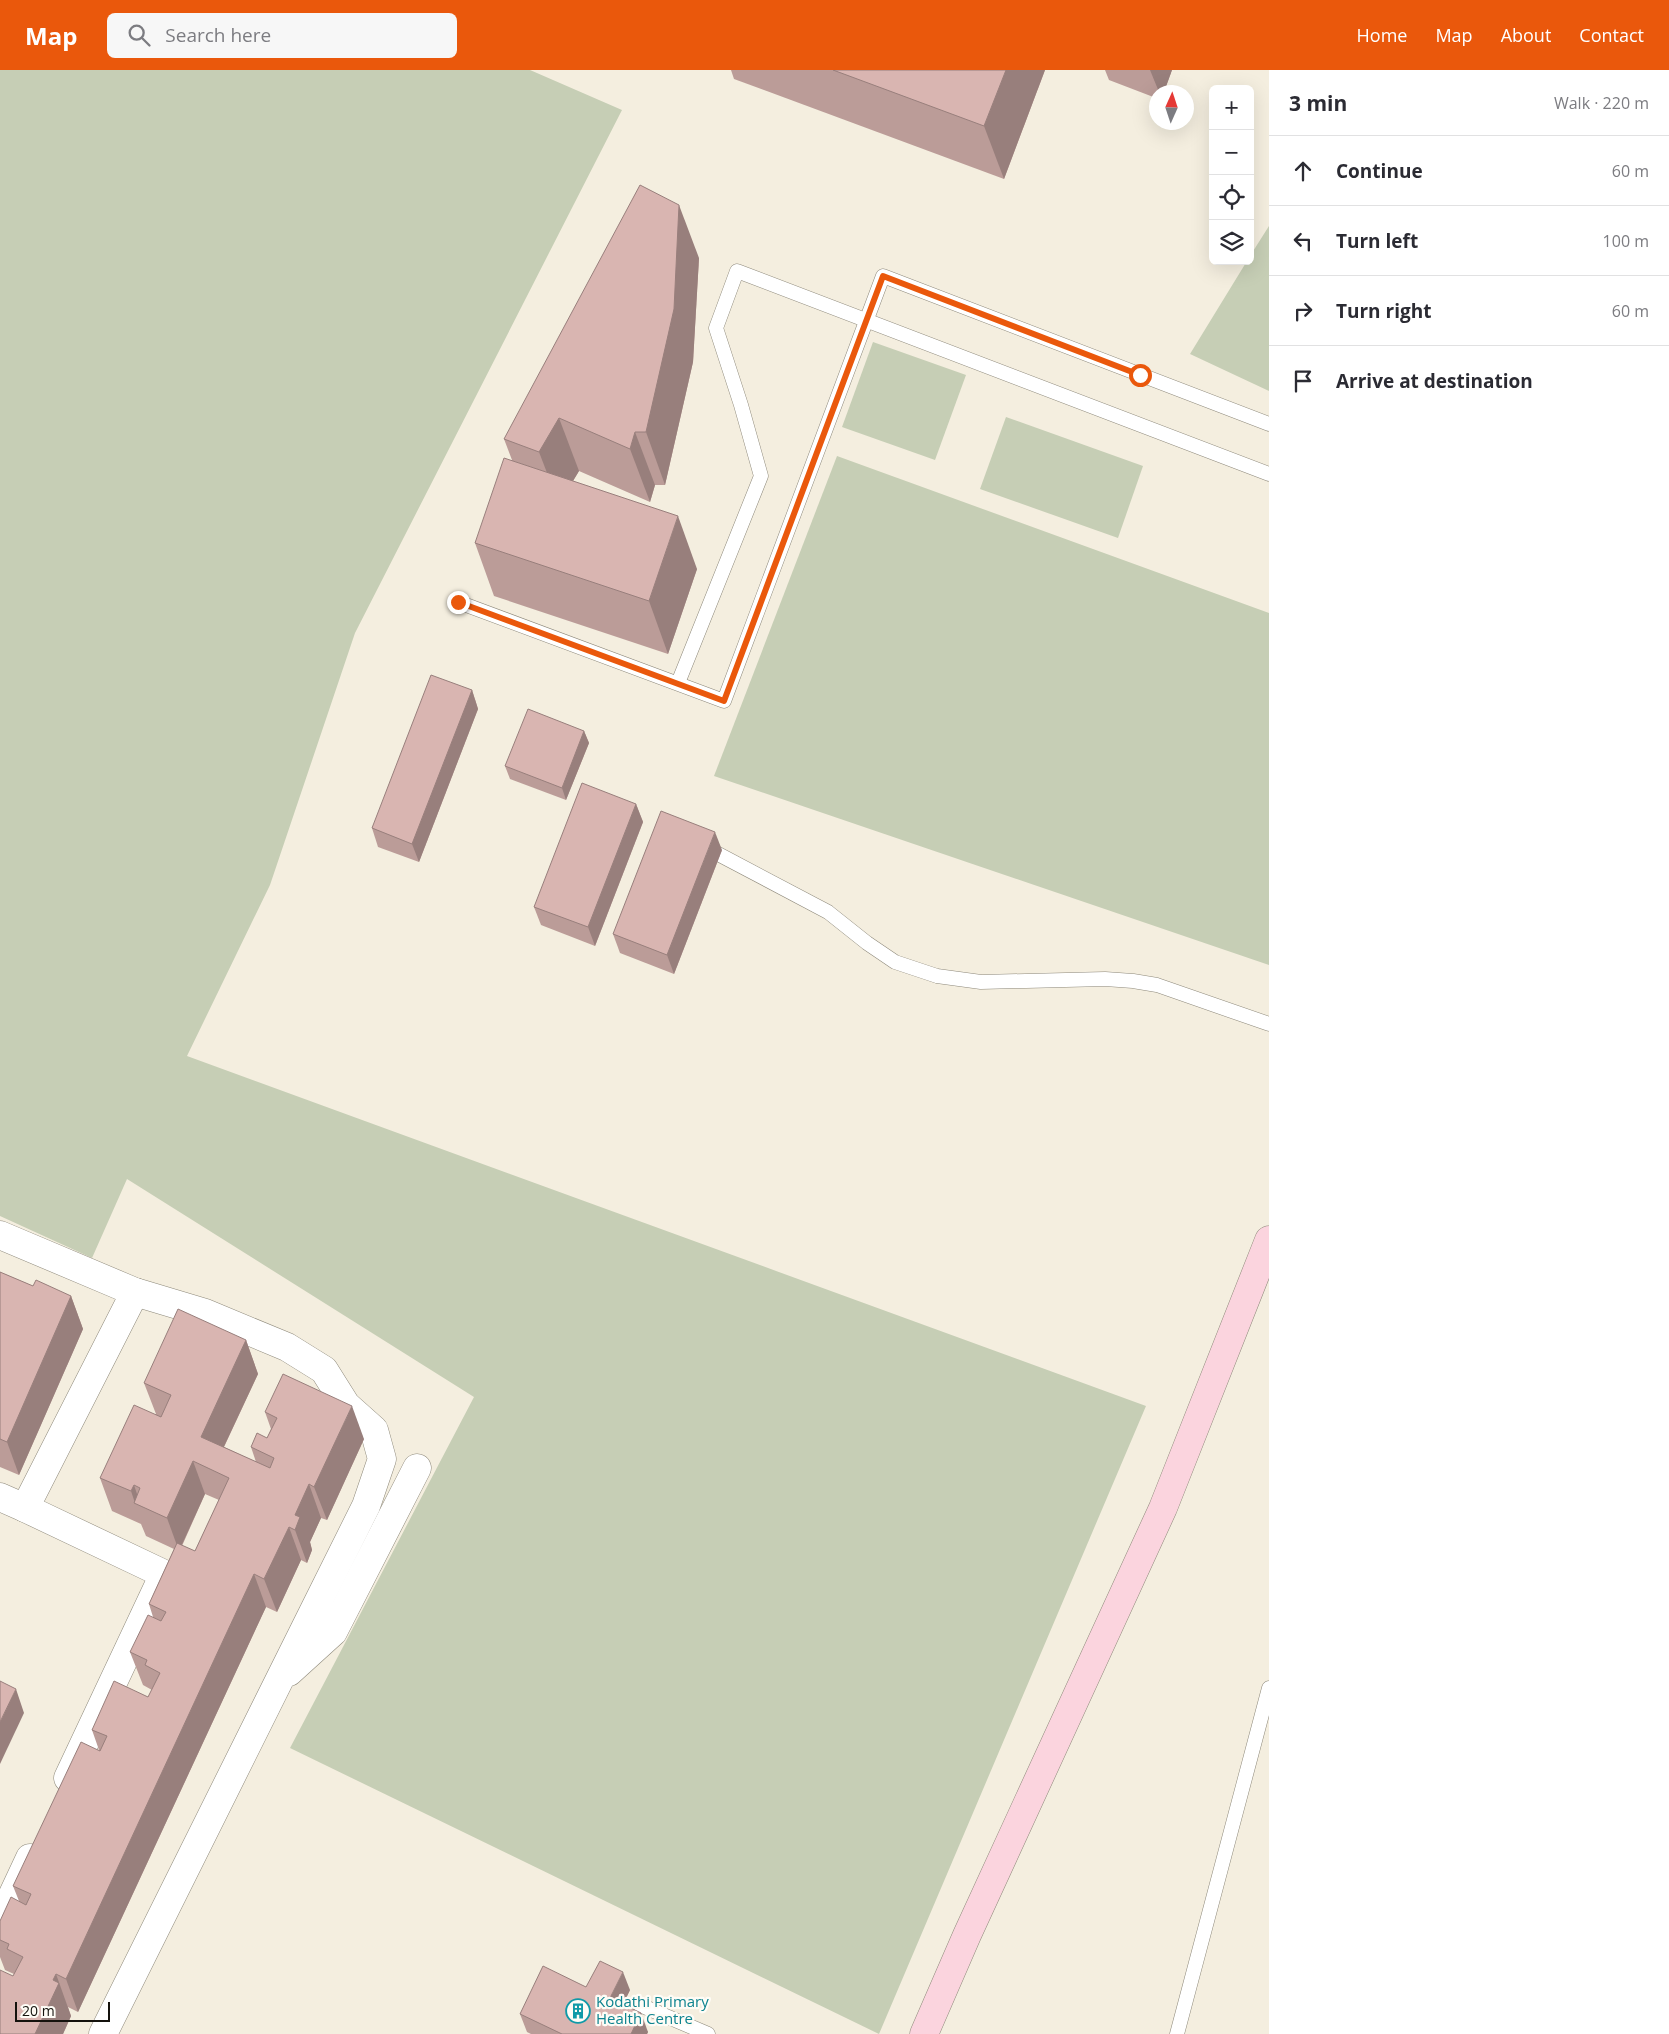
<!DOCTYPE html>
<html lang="en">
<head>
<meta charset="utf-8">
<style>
	body { margin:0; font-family:"Open Sans",sans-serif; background:#f7f7f7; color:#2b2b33 }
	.controls { position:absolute; right:15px; top:15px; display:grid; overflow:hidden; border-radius:8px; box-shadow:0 5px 20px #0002 }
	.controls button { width:45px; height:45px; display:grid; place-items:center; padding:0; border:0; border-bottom:1px solid #e1e1e2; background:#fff; color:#2b2b33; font:25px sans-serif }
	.compass { position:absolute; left:1149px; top:15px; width:45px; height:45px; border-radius:50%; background:#fff; box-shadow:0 5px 20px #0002; rotate:3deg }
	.scale { position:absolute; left:15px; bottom:12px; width:95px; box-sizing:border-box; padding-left:5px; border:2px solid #14120d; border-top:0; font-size:14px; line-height:18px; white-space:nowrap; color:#14120d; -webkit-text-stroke:4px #fefcf6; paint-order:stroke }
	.stop { position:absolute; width:15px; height:15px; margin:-11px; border:4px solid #ea580c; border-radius:50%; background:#fff }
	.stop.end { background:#ea580c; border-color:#fff; box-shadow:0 1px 5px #0008 }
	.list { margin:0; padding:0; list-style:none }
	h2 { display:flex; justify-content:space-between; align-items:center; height:65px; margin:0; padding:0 20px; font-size:21px }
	h2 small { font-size:16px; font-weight:400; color:#7c7c81 }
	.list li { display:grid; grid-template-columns:32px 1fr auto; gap:15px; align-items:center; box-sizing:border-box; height:70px; padding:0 20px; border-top:1px solid #e1e1e2 }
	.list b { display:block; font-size:19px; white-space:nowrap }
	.list em { font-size:16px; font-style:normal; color:#7c7c81 }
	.icon { flex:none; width:28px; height:28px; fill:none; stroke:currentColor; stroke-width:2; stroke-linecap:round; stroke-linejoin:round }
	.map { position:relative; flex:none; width:1269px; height:1964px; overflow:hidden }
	header { display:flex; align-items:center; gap:30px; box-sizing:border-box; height:70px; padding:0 25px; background:#ea580c; color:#fff }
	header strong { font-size:24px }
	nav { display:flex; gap:28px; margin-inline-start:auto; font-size:18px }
	.search { width:350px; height:45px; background:#f7f7f7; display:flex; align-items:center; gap:12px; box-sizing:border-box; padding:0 18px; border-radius:8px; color:#7c7c81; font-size:19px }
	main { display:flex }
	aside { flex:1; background:#fff }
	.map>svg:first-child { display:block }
	.green { fill:#c6ceb5 }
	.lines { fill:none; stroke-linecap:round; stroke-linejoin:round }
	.lane-casing { stroke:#8e897b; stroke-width:15 }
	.street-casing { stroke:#8e897b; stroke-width:29 }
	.secondary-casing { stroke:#8e897b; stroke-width:29 }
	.lane { stroke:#fff; stroke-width:14 }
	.street { stroke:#fff; stroke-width:28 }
	.secondary { stroke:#fbd4de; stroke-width:28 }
	.wall { fill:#bb9c98; fill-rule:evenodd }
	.shaded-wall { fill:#987f7c }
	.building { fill:#d9b5b1; stroke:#987f7c }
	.route { stroke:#ea580c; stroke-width:6 }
	.labels { text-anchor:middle; stroke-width:4.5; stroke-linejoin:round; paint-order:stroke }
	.culture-label { font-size:15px; fill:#0d838f; stroke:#fefcf6; text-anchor:start }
</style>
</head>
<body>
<header>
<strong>Map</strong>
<div class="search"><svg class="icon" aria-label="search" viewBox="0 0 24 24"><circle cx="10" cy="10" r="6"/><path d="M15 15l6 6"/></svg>Search here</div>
<nav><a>Home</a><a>Map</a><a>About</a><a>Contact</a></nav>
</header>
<main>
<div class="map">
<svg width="1269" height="1964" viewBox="0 0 1269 1964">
	<rect width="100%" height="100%" fill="#f4eedf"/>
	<g class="green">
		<path d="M0,0H530L622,40L355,563L270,815L187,986L1146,1336L879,1964L290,1678L474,1327L127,1109L92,1188L0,1146Z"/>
		<path d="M1269,156V321L1190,284L1247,191H1250V186Z"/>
		<path d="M873,272L966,305L935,390L842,357Z"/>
		<path d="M1006,347L1143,396L1118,468L980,419Z"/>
		<path d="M837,386L1269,543V895L714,706Z"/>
	</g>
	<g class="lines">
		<g class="lane-casing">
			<g id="lane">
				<path d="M458,532L724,631L883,206L1269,354"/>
				<path d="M678,613L761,406L741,335L716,258L737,201L1269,404"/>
				<path d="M703,776L828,842L867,873L895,892L937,906L981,912L1105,909L1133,911L1157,915L1269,954"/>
				<path d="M640,1935L708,1964"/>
				<path d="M1177,1964L1269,1618"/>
			</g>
		</g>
		<g class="street-casing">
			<g id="street">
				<path d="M0,1165L135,1222L205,1243L287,1277L324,1300L346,1335L374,1360L382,1389L366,1436L103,1964"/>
				<path d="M0,1427L25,1438L135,1222"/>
				<path d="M25,1438L164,1504L68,1708"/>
				<path d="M289,1602L333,1562L417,1398"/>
				<path d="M0,1852L30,1788"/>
			</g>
		</g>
		<g class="secondary-casing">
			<path id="secondary" d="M924,1964L967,1865L1163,1438L1269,1170"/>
		</g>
		<use href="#lane" class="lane"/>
		<use href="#street" class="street"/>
		<use href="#secondary" class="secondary"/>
	</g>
	<g class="wall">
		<path d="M731,0H1045L1004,109L734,9Z"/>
		<path d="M1105,0H1172L1164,22H1156V28L1109,10Z"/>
		<path d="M699,188L693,292L665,415H655L650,432L579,401L573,411L697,499L668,584L494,526L475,473L512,390L504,369Z"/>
		<path d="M472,620L478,639L419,792L378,777L372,758Z"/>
		<path d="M584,661L589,673L566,730L510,709L505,696Z"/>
		<path d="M636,734L643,752L595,876L541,855L534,837Z"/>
		<path d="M722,780L674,904L620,883L613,864Z"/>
		<path d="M0,1202L33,1216L71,1226L83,1259L19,1405L0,1397Z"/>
		<path d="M246,1270L258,1304L224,1377L256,1392L251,1377L267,1368L271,1359L265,1342L364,1369L327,1450L321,1448L310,1472L312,1480L307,1493L301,1490L277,1542L266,1537L78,1942L68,1937L71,1946L63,1964H0L14,1904L5,1900L0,1887V1851L19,1831L13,1816L99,1680L92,1660L148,1627L152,1620L143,1615L130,1582L153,1547L149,1534L174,1479L146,1466L141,1454L112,1441L100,1408L156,1344L144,1313ZM205,1424L219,1430L195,1481L182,1476Z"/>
		<path d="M630,1920L623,1934L648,1962L647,1964H531L527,1962L520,1944Z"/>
	</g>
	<g class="shaded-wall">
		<path d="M1006,0H1045L1004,109L984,56Z"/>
		<path d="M1150,0H1172L1164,22H1159Z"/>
		<path d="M679,135L699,188L693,292L665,415L646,362Z"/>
		<path d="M559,348L579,401L559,434L539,382Z"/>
		<path d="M635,362L655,415L650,432L630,379Z"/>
		<path d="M678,446L697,499L668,584L649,531Z"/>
		<path d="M472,620L478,639L419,792L412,774Z"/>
		<path d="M584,661L589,673L566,730L562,718Z"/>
		<path d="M636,734L643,752L595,876L588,857Z"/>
		<path d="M715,762L722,780L674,904L667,885Z"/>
		<path d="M71,1226L83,1259L19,1405L7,1372Z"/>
		<path d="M246,1270L258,1304L213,1400L201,1367Z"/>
		<path d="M352,1336L364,1369L327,1450L314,1417Z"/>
		<path d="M193,1391L205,1424L179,1481L167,1448Z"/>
		<path d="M309,1414L321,1448L310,1472L312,1480L307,1493L295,1460V1445Z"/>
		<path d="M134,1415L141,1436L135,1433L131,1421Z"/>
		<path d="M289,1457L301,1490L277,1542L264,1509Z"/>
		<path d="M254,1504L266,1537L78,1942L66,1909Z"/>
		<path d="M16,1619L24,1643L0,1694V1652Z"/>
		<path d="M623,1902L630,1920L617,1947L610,1928Z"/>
		<path d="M56,1904L71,1946L63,1964H35L53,1910Z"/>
		<path d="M641,1943L648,1962L647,1964H631Z"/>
	</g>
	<g class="building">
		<path d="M833,0H1006L984,56Z"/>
		<path d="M640,115L679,135L674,239L646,362H635L630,379L559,348L539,382L504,369Z"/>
		<path d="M504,388L678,446L649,531L475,473Z"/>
		<path d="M431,605L472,620L412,774L372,758Z"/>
		<path d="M528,639L584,661L562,718L505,696Z"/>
		<path d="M582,713L636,734L588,857L534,837Z"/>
		<path d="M661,741L715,762L667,885L613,864Z"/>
		<path d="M0,1202L33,1216L36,1210L71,1226L7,1372L0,1369Z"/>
		<path d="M178,1239L246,1270L201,1367L270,1398L274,1388L251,1377L257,1363L267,1368L277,1348L265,1342L283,1304L352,1336L314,1417L309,1414L295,1445L300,1447L295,1460L289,1457L264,1509L254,1504L66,1909L56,1904L53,1910L59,1913L35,1964H0V1900L13,1906L23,1887L7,1879L9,1874L0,1870V1851L11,1827L26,1835L31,1824L13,1816L81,1672L100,1681L107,1666L92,1660L114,1611L148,1627L160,1603L145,1595L147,1590L130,1582L148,1545L161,1551L166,1542L149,1534L177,1473L195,1481L229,1408L193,1391L167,1448L134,1433L140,1418L134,1415L131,1421L100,1408L134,1335L161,1347L171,1325L144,1313Z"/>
		<path d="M0,1611L16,1619L0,1652Z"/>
		<path d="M600,1891L623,1902L610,1928L641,1943L631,1964H562L520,1944L543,1896L586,1917Z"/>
	</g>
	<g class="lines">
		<path class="route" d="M458,532L724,631L883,206L1140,305"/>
	</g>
	<defs>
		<g id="building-ring" transform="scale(1.25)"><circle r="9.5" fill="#fefcf6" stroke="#0f9aa8" stroke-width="1.5"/><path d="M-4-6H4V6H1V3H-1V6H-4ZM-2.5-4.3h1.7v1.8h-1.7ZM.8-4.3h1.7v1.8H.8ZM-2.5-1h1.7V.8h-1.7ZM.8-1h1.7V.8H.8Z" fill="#0f9aa8"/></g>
	</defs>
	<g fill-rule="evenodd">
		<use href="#building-ring" x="578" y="1941"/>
	</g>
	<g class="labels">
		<g class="culture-label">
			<text x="596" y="1937">Kodathi Primary<tspan x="596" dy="17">Health Centre</tspan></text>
		</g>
	</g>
</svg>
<div class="controls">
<button>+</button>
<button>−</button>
<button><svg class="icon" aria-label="locate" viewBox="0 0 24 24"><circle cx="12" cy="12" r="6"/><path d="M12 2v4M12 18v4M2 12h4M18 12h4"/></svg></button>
<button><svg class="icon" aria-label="layers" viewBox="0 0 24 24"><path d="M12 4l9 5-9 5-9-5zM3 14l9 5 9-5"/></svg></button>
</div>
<svg class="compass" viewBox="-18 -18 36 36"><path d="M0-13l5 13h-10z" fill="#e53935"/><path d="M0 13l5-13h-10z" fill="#7c7c81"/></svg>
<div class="scale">20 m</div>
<div class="stop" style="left:1140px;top:305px"></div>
<div class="stop end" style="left:458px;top:532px"></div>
</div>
<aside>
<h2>3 min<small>Walk · 220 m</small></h2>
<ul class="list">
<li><svg class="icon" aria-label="ahead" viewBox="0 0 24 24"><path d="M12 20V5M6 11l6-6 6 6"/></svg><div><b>Continue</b></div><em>60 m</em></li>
<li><svg class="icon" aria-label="left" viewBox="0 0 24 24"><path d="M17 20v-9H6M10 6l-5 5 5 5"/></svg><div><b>Turn left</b></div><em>100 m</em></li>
<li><svg class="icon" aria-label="right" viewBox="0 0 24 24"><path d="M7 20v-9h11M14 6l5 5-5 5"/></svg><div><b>Turn right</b></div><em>60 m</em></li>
<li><svg class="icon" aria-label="arrive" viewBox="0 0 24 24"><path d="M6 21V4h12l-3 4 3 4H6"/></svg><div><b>Arrive at destination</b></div></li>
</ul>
</aside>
</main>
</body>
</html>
